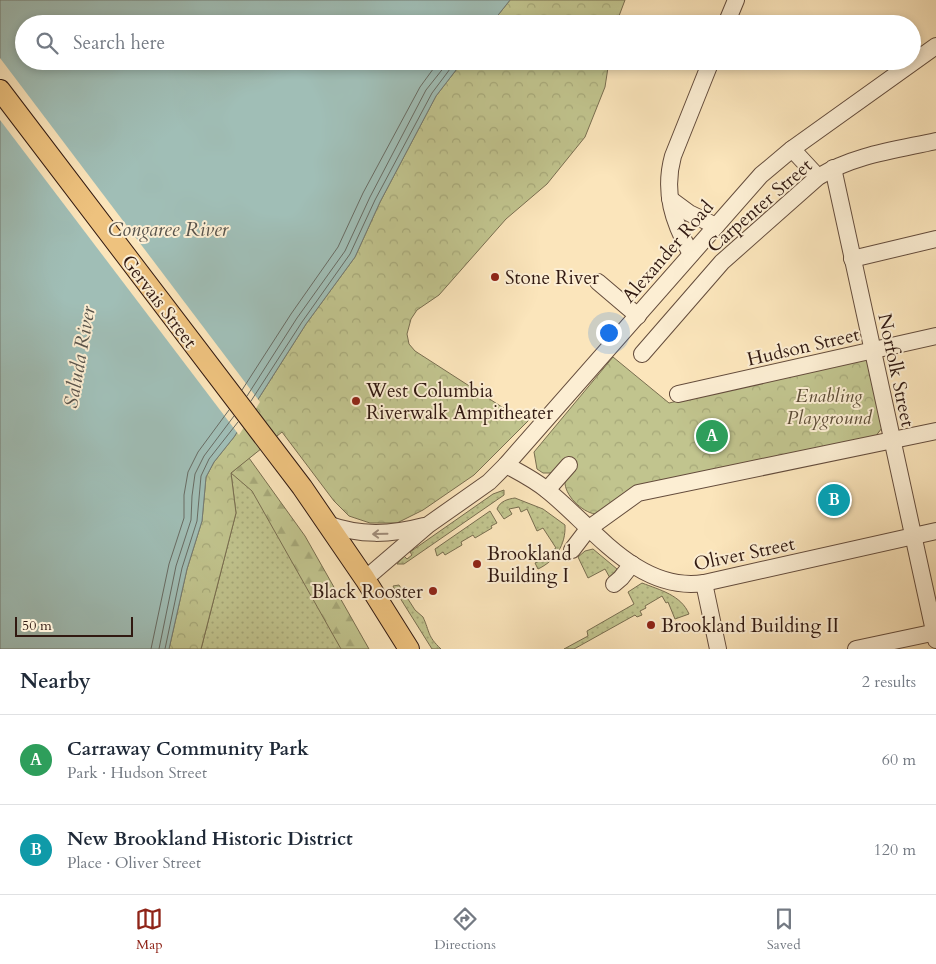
<!DOCTYPE html>
<html lang="en">
<head>
<meta charset="utf-8">
<style>
	body { margin:0; font-family:Cardo,serif; background:#f2f2f3; color:#1f2937 }
	.scale { position:absolute; left:15px; bottom:12px; width:118px; box-sizing:border-box; padding-left:5px; border:2px solid #311911; border-top:0; font-size:14px; line-height:18px; white-space:nowrap; color:#311911; -webkit-text-stroke:4px #fceed3; paint-order:stroke }
	.you { position:absolute; left:608px; top:332px; width:18px; height:18px; margin:-12px; border:4px solid #fff; border-radius:50%; background:#1a73e8; box-shadow:0 0 0 8px #1a73e833 }
	.badge { display:grid; place-items:center; width:32px; height:32px; border-radius:50%; background:#8f2418; color:#fff; font-size:16px; font-weight:700 }
	.pin { position:absolute; translate:-50% -50%; border:2px solid #fff; box-shadow:0 1px 5px #0006 }
	.list { margin:0; padding:0; list-style:none }
	h2 { display:flex; justify-content:space-between; align-items:center; height:65px; margin:0; padding:0 20px; font-size:21px }
	h2 small { font-size:16px; font-weight:400; color:#747a83 }
	.list li { display:grid; grid-template-columns:32px 1fr auto; gap:15px; align-items:center; box-sizing:border-box; height:90px; padding:0 20px; border-top:1px solid #e0e1e3 }
	.list b { display:block; font-size:19px; white-space:nowrap }
	.list p { margin:0; font-size:16px; white-space:nowrap; color:#747a83 }
	.list em { font-size:16px; font-style:normal; color:#747a83 }
	.icon { flex:none; width:28px; height:28px; fill:none; stroke:currentColor; stroke-width:2; stroke-linecap:round; stroke-linejoin:round }
	.map { position:relative; flex:none; width:936px; height:649px; overflow:hidden }
	.search { position:absolute; background:#fff; box-shadow:0 2px 8px #0003; left:15px; right:15px; top:15px; height:55px; display:flex; align-items:center; gap:12px; box-sizing:border-box; padding:0 18px; border-radius:28px; color:#747a83; font-size:19px }
	.sheet { height:245px; background:#fff }
	nav { display:flex; justify-content:space-around; align-items:center; box-sizing:border-box; height:70px; border-top:1px solid #e0e1e3; background:#fff; font-size:14px; color:#747a83 }
	nav a { display:grid; justify-items:center; gap:2px }
	nav .on { color:#8f2418 }
	.map>svg:first-child { display:block }
	.grass { fill:url(#grass-dots); stroke:#796e50 }
	.forest { fill:url(#forest-firs); stroke:#796e50 }
	.park { fill:url(#park-crowns); stroke:#796e50 }
	.water { fill:#a0beb6; stroke:#747c74 }
	.pier { fill:#fbe5bb }
	.lines { fill:none; stroke-linecap:round; stroke-linejoin:round }
	.shore { stroke:#686c64; stroke-width:1 }
	.minor-casing { stroke:#644c3c; stroke-width:18 }
	.major-casing { stroke:#311911; stroke-width:22 }
	.minor { stroke:#fceed3; stroke-width:16 }
	.major { stroke:#eec27e; stroke-width:20 }
	.oneway { stroke:#a18e7c }
	.poi-dot { fill:#8f2418; stroke:#fceed3; stroke-width:2 }
	.labels { text-anchor:middle; stroke-width:4; stroke-linejoin:round; paint-order:stroke }
	.street-label { font-size:19px; fill:#311911; stroke:#fceed3 }
	.poi-label { font-size:19px; fill:#311911; stroke:#fceed3; text-anchor:start }
	.park-label { font-size:19px; font-style:italic; fill:#5c4c36; stroke:#fceed3 }
	.water-label { font-size:20px; font-style:italic; fill:#58534b; stroke:#fceed3 }
</style>
</head>
<body>
<div class="map">
<svg width="936" height="649" viewBox="0 0 936 649">
	<defs>
		<pattern id="grass-dots" width="8" height="8" patternUnits="userSpaceOnUse" patternTransform="scale(1.25)"><rect width="8" height="8" fill="#c1c48e"/><path d="M2 2h.1M6 6h.1" fill="none" stroke="#a6a879" stroke-width="1.8" stroke-linecap="round"/></pattern>
		<pattern id="forest-firs" width="22" height="20" patternUnits="userSpaceOnUse" patternTransform="scale(1.25)"><rect width="22" height="20" fill="#c1c48e"/><path d="M5 1l3.5 6h-7zM16 11l3.5 6h-7z" fill="#a6a879"/></pattern>
		<pattern id="park-crowns" width="20" height="18" patternUnits="userSpaceOnUse" patternTransform="scale(1.25)"><rect width="20" height="18" fill="#c1c48e"/><path d="M2 6a3 3 0 1 1 6 0M12 15a3 3 0 1 1 6 0" fill="none" stroke="#a6a879"/></pattern>
	</defs>
	<rect width="100%" height="100%" fill="#fbe5bb"/>
	<filter id="stains"><feTurbulence type="fractalNoise" baseFrequency=".004" numOctaves="4"/><feColorMatrix values="0 0 0 0 .2 0 0 0 0 .09 0 0 0 0 .02 0 0 0 .5 -.17"/></filter>
	<radialGradient id="worn" r=".72"><stop offset=".6" stop-color="#630" stop-opacity="0"/><stop offset="1" stop-color="#630" stop-opacity=".3"/></radialGradient>
	<g class="grass">
		<path d="M231,473L254,488L351,649H201L236,513Z"/>
		<path d="M504,490V495L404,564H397L404,556L407,559L412,555L410,552L493,494Z"/>
		<path d="M515,498L543,509L565,525C566,545 555,561 538,569L535,563L553,555L551,551L556,548L543,528L537,531L527,509L521,512L519,507L509,509L512,514L504,519L497,509C500,501 508,499 515,498Z"/>
		<path d="M490,511L497,523L491,526L492,528L475,538L473,535L461,542L462,545L445,555L443,552L437,556L435,549Z"/>
		<path d="M593,549L617,569L610,578L605,569L588,578L578,557L585,551Z"/>
		<path d="M642,583C660,590 681,595 689,614L675,619L668,602L666,603L662,596L645,606L646,608L640,611L642,615L637,617L635,615L574,649H564L588,636L587,631L634,604L628,592Z"/>
		<path d="M399,585L415,610L423,617C430,632 427,636 441,649H432L395,590L393,586Z"/>
	</g>
	<path class="forest" d="M249,458L305,536L369,649H341L252,491L231,473Z"/>
	<g class="park">
		<path d="M510,0H625L616,24H491Z"/>
		<path d="M463,61H609L605,87L585,137L547,184L506,219L439,295L417,310L411,319L407,334L409,344L415,351L519,418H531L474,475L423,510L397,523H370L349,516L334,501L282,432L231,473L236,513L201,649H169L187,569L202,521L206,477L214,462L234,437L306,324L355,257L380,202L436,96Z"/>
		<path d="M613,357L669,403L863,359L867,361L882,428L875,437L643,488L595,514C582,512 564,495 565,481L552,473H543L537,469L534,452Z"/>
	</g>
	<path class="water" d="M0,0H510L491,24H24V61H463L436,96L380,202L355,257L306,324L234,437L214,462L206,477L202,521L187,569L169,649H0Z"/>
	<path class="pier" d="M0,58L260,402L239,435L0,120Z"/>
	<g class="lines">
		<g class="shore">
			<path d="M242,390L291,314L338,247L363,193L420,87L439,61"/>
			<path d="M247,396L297,318L345,251L370,197L426,90L449,61"/>
			<path d="M251,401L302,322L350,254L375,200L432,93L456,61"/>
			<path d="M151,649L169,564L184,518V495L188,472L198,452L229,410"/>
			<path d="M159,649L176,566L191,520L192,496L195,474L204,456L234,416"/>
			<path d="M165,649L182,568L197,521L201,476L209,459L238,422"/>
		</g>
		<g class="minor-casing">
			<g id="minor">
				<path d="M726,24L736,0"/>
				<path d="M792,149L818,177"/>
				<path d="M833,168L936,640"/>
				<path d="M670,199L689,213L716,226"/>
				<path d="M691,254C673,222 663,192 673,156L711,61"/>
				<path d="M852,259L936,239"/>
				<path d="M598,282L638,316"/>
				<path d="M642,354L722,262L818,177C854,155 895,150 936,141"/>
				<path d="M678,394L936,336"/>
				<path d="M506,465C521,473 535,480 548,491C593,527 638,593 704,583L936,531"/>
				<path d="M547,490L569,465"/>
				<path d="M327,524C360,536 390,535 424,526"/>
				<path d="M572,550L588,529L638,493L936,431"/>
				<path d="M365,579L428,525L489,482L506,465L761,175L792,149L936,46"/>
				<path d="M704,583L718,649"/>
				<path d="M614,584L621,578L632,564"/>
				<path d="M856,649L936,632"/>
			</g>
		</g>
		<g class="major-casing">
			<path id="major" d="M0,90L302,487L365,579L409,649"/>
		</g>
		<use href="#minor" class="minor"/>
		<use href="#major" class="major"/>
	</g>
	<defs><path id="oneway-shaft" d="M-6 0H5M1.5-3L5.5 0L1.5 3" fill="none" stroke-width="1.6" stroke-linecap="round" stroke-linejoin="round" transform="scale(1.25)"/></defs>
	<use class="oneway" href="#oneway-shaft" transform="translate(380 534) rotate(179)"/>
	<g class="poi-dot">
		<circle cx="495" cy="277" r="5"/>
		<circle cx="356" cy="401" r="5"/>
		<circle cx="477" cy="564" r="5"/>
		<circle cx="433" cy="591" r="5"/>
		<circle cx="651" cy="625" r="5"/>
	</g>
	<g class="labels">
		<g class="street-label">
			<text transform="translate(759 205) rotate(-41)" y="7">Carpenter Street</text>
			<text transform="translate(667 251) rotate(-49)" y="7">Alexander Road</text>
			<text transform="translate(160 301) rotate(53)" y="7">Gervais Street</text>
			<text transform="translate(803 346) rotate(-13)" y="7">Hudson Street</text>
			<text transform="translate(897 370) rotate(78)" y="7">Norfolk Street</text>
			<text transform="translate(744 553) rotate(-12)" y="7">Oliver Street</text>
		</g>
		<g class="poi-label">
			<text x="505" y="284">Stone River</text>
			<text x="366" y="397">West Columbia<tspan x="366" dy="22">Riverwalk Ampitheater</tspan></text>
			<text x="487" y="560">Brookland<tspan x="487" dy="22">Building I</tspan></text>
			<text x="423" y="598" text-anchor="end">Black Rooster</text>
			<text x="661" y="632">Brookland Building II</text>
		</g>
		<g class="park-label">
			<text x="829" y="402">Enabling<tspan x="829" dy="22">Playground</tspan></text>
		</g>
		<g class="water-label">
			<text x="168" y="236">Congaree River</text>
			<text transform="translate(79 357) rotate(-80)" y="7">Saluda River</text>
		</g>
	</g>
	<rect width="100%" height="100%" filter="url(#stains)"/>
	<rect width="100%" height="100%" fill="url(#worn)"/>
</svg>
<div class="scale">50 m</div>
<div class="you"></div>
<div class="pin badge" style="left:712px;top:436px;background:#2e9e5b">A</div>
<div class="pin badge" style="left:834px;top:500px;background:#0f9aa8">B</div>
<div class="search"><svg class="icon" aria-label="search" viewBox="0 0 24 24"><circle cx="10" cy="10" r="6"/><path d="M15 15l6 6"/></svg>Search here</div>
</div>
<section class="sheet">
<h2>Nearby<small>2 results</small></h2>
<ul class="list">
<li><span class="badge" style="background:#2e9e5b">A</span><div><b>Carraway Community Park</b><p>Park · Hudson Street</p></div><em>60 m</em></li>
<li><span class="badge" style="background:#0f9aa8">B</span><div><b>New Brookland Historic District</b><p>Place · Oliver Street</p></div><em>120 m</em></li>
</ul>
</section>
<nav>
<a class="on"><svg class="icon" aria-label="map" viewBox="0 0 24 24"><path d="M3 6l6-2 6 2 6-2v14l-6 2-6-2-6 2zM9 4v14M15 6v14"/></svg>Map</a>
<a><svg class="icon" aria-label="directions" viewBox="0 0 24 24"><path d="M12 3l9 9-9 9-9-9zM9 14v-3h6M13 9l2 2-2 2"/></svg>Directions</a>
<a><svg class="icon" aria-label="saved" viewBox="0 0 24 24"><path d="M7 4h10v16l-5-4-5 4z"/></svg>Saved</a>
</nav>
</body>
</html>
